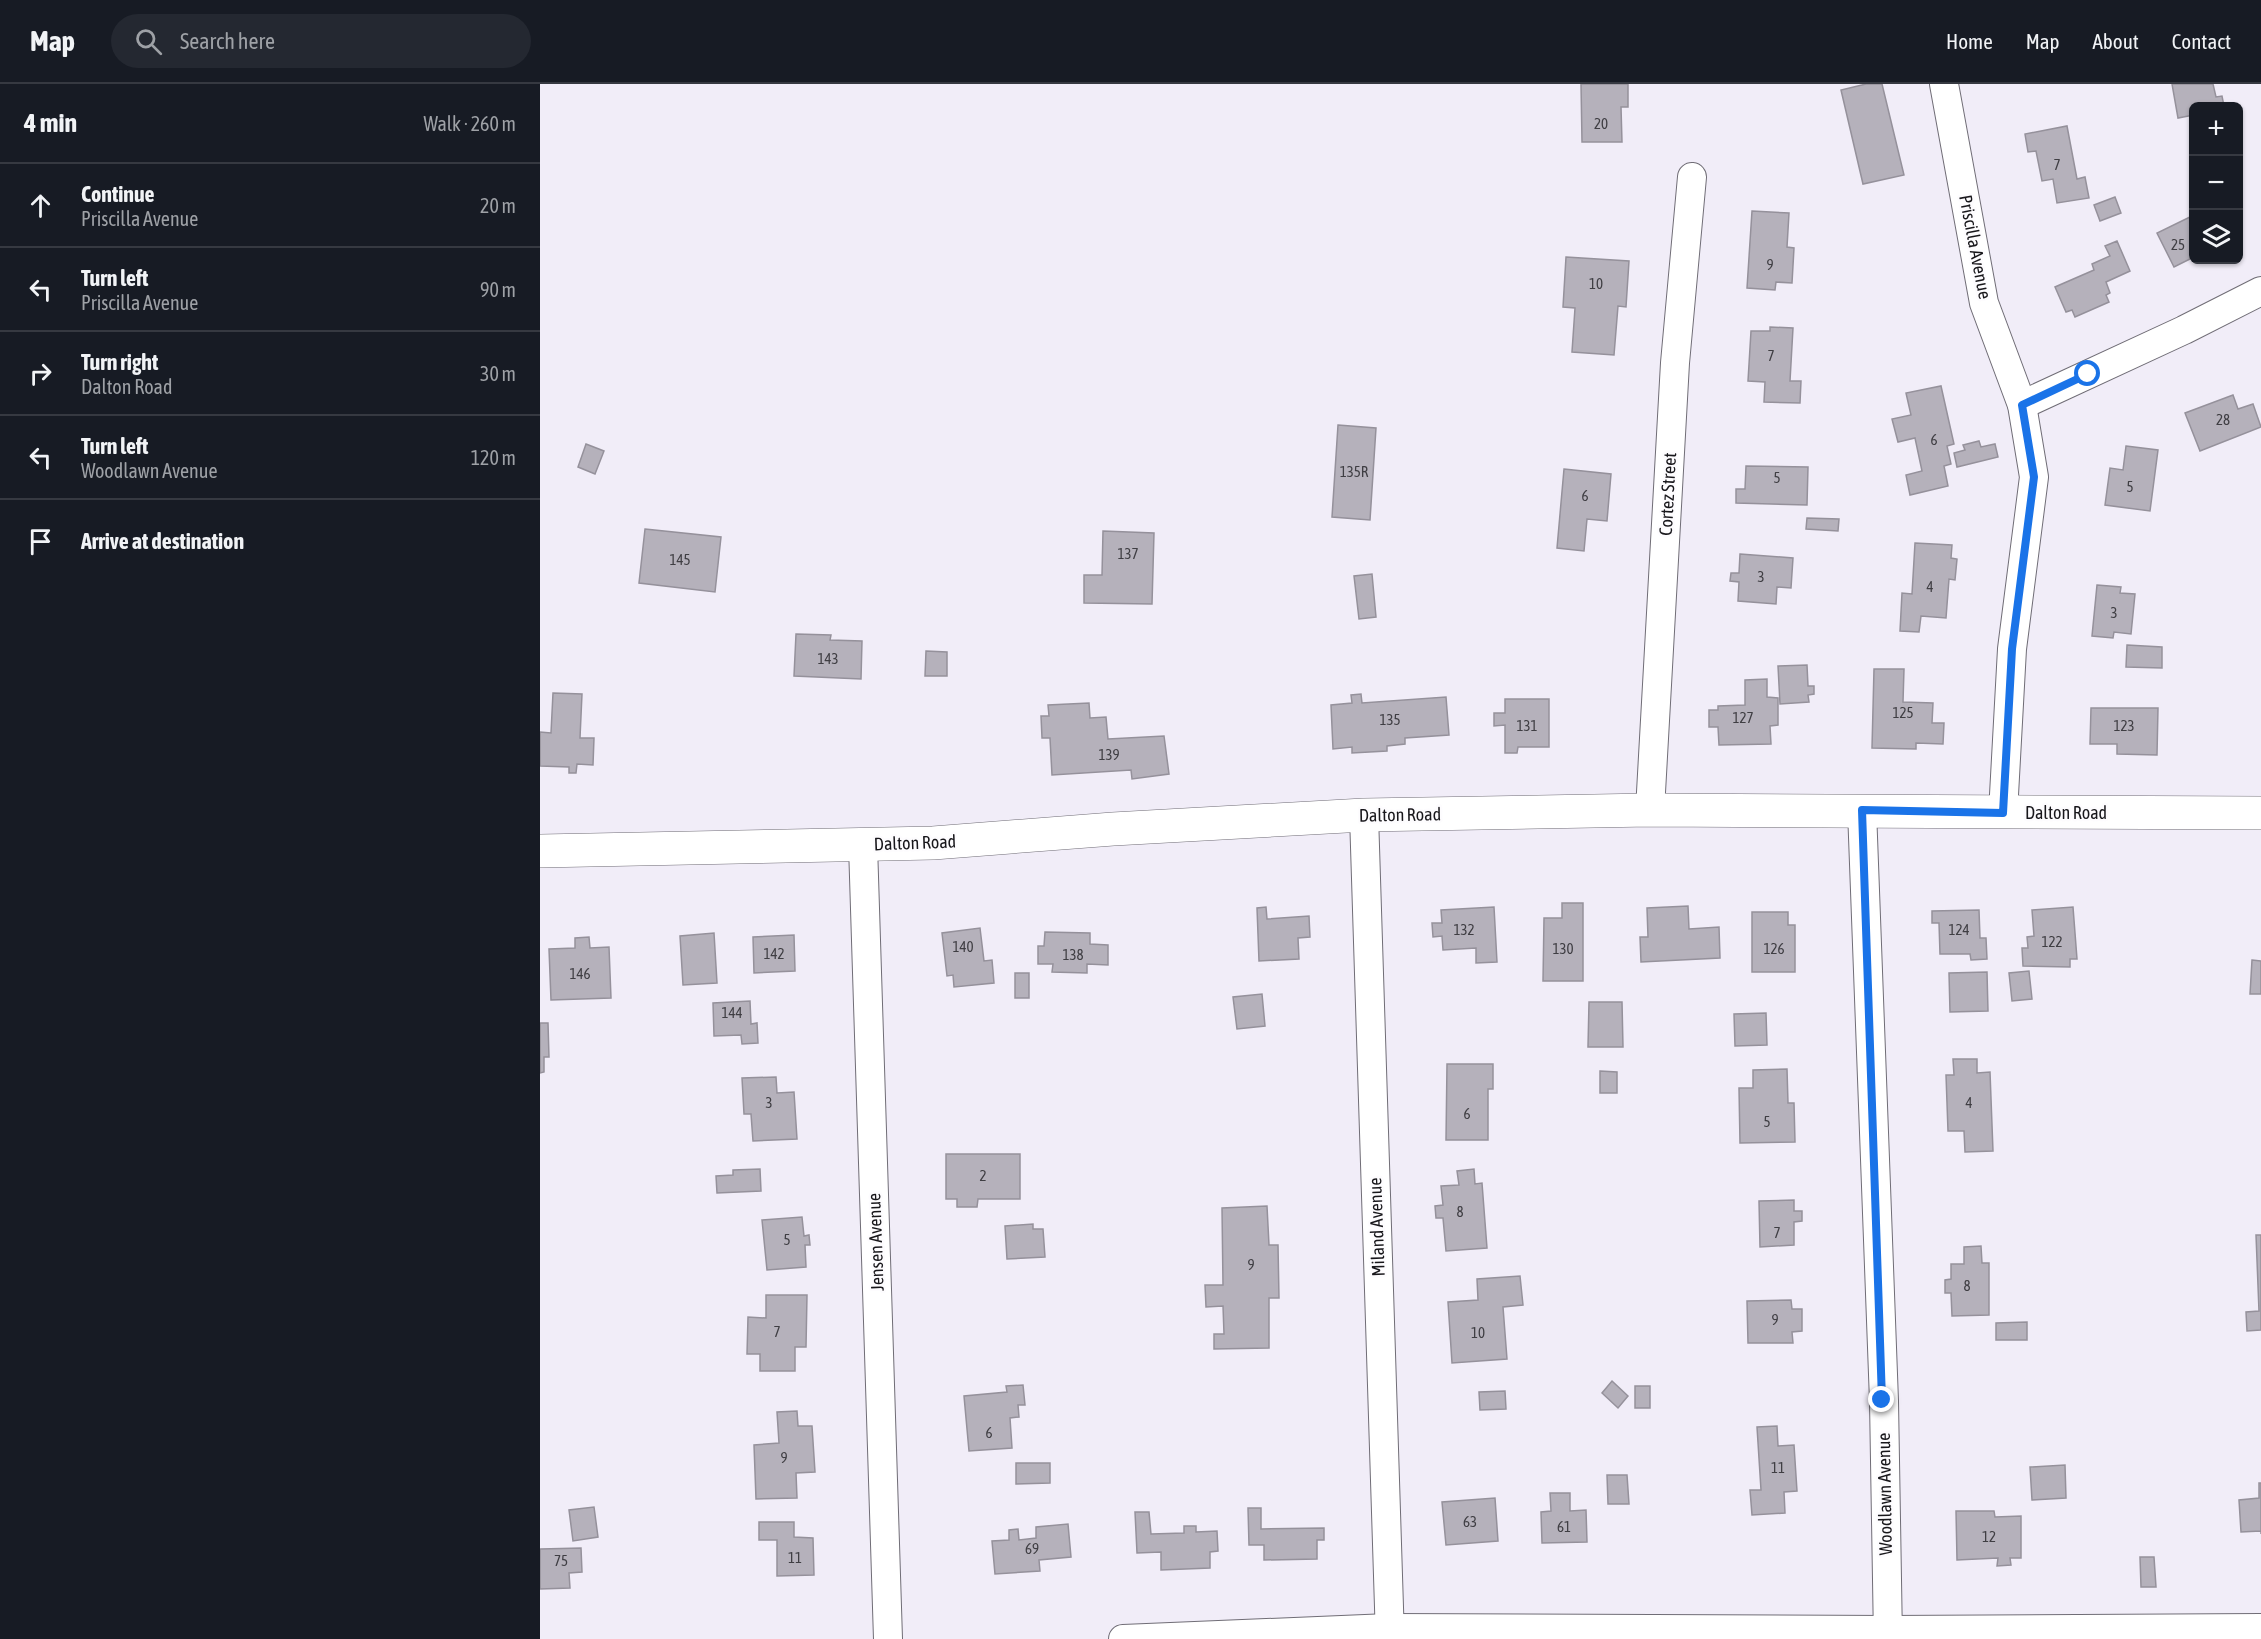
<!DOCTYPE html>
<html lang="en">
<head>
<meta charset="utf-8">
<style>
	body { margin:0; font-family:"Asap Condensed",sans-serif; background:#242831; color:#f1f3f6 }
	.controls { position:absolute; right:18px; top:18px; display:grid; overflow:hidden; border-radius:9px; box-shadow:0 2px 4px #0004 }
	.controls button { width:54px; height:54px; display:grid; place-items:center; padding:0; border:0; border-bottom:2px solid #363941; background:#171b24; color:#f1f3f6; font:30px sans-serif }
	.stop { position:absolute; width:18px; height:18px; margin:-14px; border:4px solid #1a73e8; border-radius:50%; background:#fff }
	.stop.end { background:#1a73e8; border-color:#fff; box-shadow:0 2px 6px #0008 }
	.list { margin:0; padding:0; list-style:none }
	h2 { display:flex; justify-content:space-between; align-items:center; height:78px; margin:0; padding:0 24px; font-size:26px }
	h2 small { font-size:20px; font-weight:400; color:#9ea1a6 }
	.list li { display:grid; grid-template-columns:39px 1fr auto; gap:18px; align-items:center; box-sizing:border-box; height:84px; padding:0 24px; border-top:2px solid #363941 }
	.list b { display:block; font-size:22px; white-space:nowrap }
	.list p { margin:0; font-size:20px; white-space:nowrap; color:#9ea1a6 }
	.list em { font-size:20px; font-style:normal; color:#9ea1a6 }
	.icon { flex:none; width:33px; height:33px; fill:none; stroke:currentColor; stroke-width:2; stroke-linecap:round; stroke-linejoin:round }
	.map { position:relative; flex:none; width:1721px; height:1555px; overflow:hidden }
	header { display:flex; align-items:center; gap:36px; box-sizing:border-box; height:84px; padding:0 30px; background:#171b24; border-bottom:2px solid #363941 }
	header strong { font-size:28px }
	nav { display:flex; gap:33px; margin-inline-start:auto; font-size:21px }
	.search { width:420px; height:54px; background:#242831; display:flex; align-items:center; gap:15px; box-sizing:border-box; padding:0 21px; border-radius:33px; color:#9ea1a6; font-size:22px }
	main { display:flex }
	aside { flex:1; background:#171b24 }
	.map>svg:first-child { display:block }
	.building { fill:#b5b1bb; stroke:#95919b; stroke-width:1.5 }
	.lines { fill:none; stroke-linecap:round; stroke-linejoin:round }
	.minor-casing { stroke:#706d76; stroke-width:30 }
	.tertiary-casing { stroke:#706d76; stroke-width:34 }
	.minor { stroke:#fff; stroke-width:28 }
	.tertiary { stroke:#fff; stroke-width:33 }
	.route { stroke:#1a73e8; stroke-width:8 }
	.labels { text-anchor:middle; stroke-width:5; stroke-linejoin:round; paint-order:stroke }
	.number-label { font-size:15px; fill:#3f3e43 }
	.street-label { font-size:18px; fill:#18171b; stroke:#fdfcfe }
</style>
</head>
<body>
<header>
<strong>Map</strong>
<div class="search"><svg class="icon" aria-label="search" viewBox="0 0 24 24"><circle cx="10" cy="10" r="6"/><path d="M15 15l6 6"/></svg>Search here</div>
<nav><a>Home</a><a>Map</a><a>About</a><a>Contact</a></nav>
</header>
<main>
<aside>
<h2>4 min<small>Walk · 260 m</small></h2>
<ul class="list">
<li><svg class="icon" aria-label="ahead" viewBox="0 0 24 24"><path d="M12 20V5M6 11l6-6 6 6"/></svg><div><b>Continue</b><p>Priscilla Avenue</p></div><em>20 m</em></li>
<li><svg class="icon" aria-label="left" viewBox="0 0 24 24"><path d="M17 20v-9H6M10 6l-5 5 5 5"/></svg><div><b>Turn left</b><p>Priscilla Avenue</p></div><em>90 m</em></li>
<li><svg class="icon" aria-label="right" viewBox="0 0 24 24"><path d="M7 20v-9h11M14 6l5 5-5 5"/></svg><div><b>Turn right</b><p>Dalton Road</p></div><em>30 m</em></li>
<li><svg class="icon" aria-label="left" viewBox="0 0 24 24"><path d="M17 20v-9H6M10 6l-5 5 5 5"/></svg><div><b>Turn left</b><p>Woodlawn Avenue</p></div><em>120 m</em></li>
<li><svg class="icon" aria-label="arrive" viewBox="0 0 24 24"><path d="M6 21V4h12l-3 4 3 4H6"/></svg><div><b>Arrive at destination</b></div></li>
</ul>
</aside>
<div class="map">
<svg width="1721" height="1555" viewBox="0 0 1721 1555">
	<rect width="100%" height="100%" fill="#f1edf8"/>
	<g class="building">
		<path d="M1041,0H1088V23H1081L1082,58H1042Z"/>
		<path d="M1326,0H1342L1364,91L1323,100L1301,6Z"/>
		<path d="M1632,0H1673L1676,13L1682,12L1684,22H1654V31L1638,34Z"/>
		<path d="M1527,42L1537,95L1545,93L1549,114L1517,119L1513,95L1502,97L1496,67L1488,68L1485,50Z"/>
		<path d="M1575,113L1581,129L1560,137L1554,121Z"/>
		<path d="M1212,127L1249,129L1247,163L1254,164L1252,199L1236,198L1235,206L1207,204Z"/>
		<path d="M1654,131V173L1634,183L1617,149Z"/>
		<path d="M1577,157L1590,187L1566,198L1570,209L1566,211L1569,218L1535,233L1532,226L1526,228L1515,203L1554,186L1552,180L1570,172L1565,162Z"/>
		<path d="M1026,173L1089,177L1086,223L1078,222L1074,271L1032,268L1035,224L1023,223Z"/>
		<path d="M1230,243L1253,244L1250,297H1261L1260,319L1224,318L1225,298L1208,297L1211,247H1230Z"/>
		<path d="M1401,302L1414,360L1407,362L1411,380L1404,382L1408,402L1370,411L1366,391L1382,387L1375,354L1358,358L1352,335L1371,331L1366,309Z"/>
		<path d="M1693,311L1698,325L1713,320L1721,343L1660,367L1645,329Z"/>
		<path d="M798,341L836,344L830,436L792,433Z"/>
		<path d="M1439,357L1441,363L1455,360L1458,373L1417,383L1414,369L1425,366L1423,361Z"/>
		<path d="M46,360L64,367L55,390L38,383Z"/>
		<path d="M1586,362L1618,366L1610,427L1565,421L1570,384L1583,386Z"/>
		<path d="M1206,382L1268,383L1267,421L1196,419V405H1205Z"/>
		<path d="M1024,385L1071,390L1067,437L1047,435L1044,467L1017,464Z"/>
		<path d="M1267,434L1299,435L1298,447L1266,445Z"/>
		<path d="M105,445L181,453L175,508L99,499Z"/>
		<path d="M563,447L614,449L612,520L544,519V491H562Z"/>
		<path d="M1375,459L1412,461L1411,474L1417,475L1415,496L1409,495L1406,534L1381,532L1379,548L1360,547L1362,509L1372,510Z"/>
		<path d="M1200,470L1253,474L1251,504L1237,503L1236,520L1198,517L1199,498L1190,497L1191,489H1199Z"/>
		<path d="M832,490L836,533L819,535L814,492Z"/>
		<path d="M1557,501L1581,503L1580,509L1595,510L1591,550L1574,548L1573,554L1552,552Z"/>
		<path d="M256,550L291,551L290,556L322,557L321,595L254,592Z"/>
		<path d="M1587,561L1622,563V584L1586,583Z"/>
		<path d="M386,567L407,568V592H385Z"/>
		<path d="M1267,581L1268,602H1274V610L1268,611L1269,618L1240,620L1238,582Z"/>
		<path d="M1334,585H1364L1363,618L1393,619L1392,639H1404L1403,660L1376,659V665L1332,664Z"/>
		<path d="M1227,595V613L1238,614V641L1230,642L1231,660L1179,661L1178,643H1169V626H1178V622L1205,621V596Z"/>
		<path d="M13,609L42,610L40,654H54L53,681L37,680L36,689H29V683L0,682V648L11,649Z"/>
		<path d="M821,610L822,619L906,613L909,651L865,654V660L847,662V667L812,669V663L793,665L791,621L812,619L811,611Z"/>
		<path d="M965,615H1009V663H978L977,669H965V641L954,642V629H965Z"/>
		<path d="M549,619L550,634L566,633L568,655L624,652L629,690L592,695L591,686L512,691L510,654H502L501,632H509L508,621Z"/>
		<path d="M1551,624H1618L1617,671L1577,670V660H1550Z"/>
		<path d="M1022,819H1043V897H1003L1004,834H1022Z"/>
		<path d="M1148,822L1149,845L1179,843L1180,874L1101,878L1100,853H1108L1107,824Z"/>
		<path d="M726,823L727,835L769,832L770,853L758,854L759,875L719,877L717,824Z"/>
		<path d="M954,823L957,878L936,879V864L903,866L902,852L893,853L892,839H902L901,826Z"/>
		<path d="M1533,823L1537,875H1530V883L1483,882L1482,864H1488L1487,853L1494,852L1492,826Z"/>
		<path d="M1439,826L1440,854H1446L1447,875L1431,876L1430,870H1400L1399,839H1392V827Z"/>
		<path d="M1212,828H1248V841H1255V888H1212Z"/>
		<path d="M440,844L444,877L452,876L454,899L414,903L413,891L407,892L402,849Z"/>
		<path d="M505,848L550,849V860L568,861V881L547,880V889L512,888L513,880H498V862H504Z"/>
		<path d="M174,849L177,899L143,901L140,852Z"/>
		<path d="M254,851L255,887L214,889L213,853Z"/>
		<path d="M49,853L50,864L69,863L71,914L11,916L9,865L35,864V854Z"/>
		<path d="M1712,876L1721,877V910H1710Z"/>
		<path d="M1489,887L1492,915L1472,917L1469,889Z"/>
		<path d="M1447,888L1448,927L1410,928L1409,889Z"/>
		<rect x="475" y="889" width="14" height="25"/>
		<path d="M722,910L725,942L697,945L693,913Z"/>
		<path d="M210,917L211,940L217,939L218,959L202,960L201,951L174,952L173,919Z"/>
		<path d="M1049,918H1082L1083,963H1048Z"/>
		<path d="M1226,929L1227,961L1195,962L1194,930Z"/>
		<path d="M0,939H8L9,973H4V988L0,989Z"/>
		<path d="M1413,975H1437V989L1450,988L1453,1067L1425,1068L1424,1047H1408L1406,991H1414Z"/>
		<path d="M907,980H953V1005H948V1056H906Z"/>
		<path d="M1247,985L1248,1019H1254L1255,1058L1200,1059L1199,1004H1213V986Z"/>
		<path d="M1060,987L1077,988V1009H1060Z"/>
		<path d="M236,993L237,1009L254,1008L257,1055L213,1057L211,1030H204L202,994Z"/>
		<path d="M406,1070H480V1115H438L437,1123H417V1115H406Z"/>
		<path d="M220,1085L221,1107L177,1109L176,1092L193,1091V1086Z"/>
		<path d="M934,1085L935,1100L942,1099L947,1164L906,1167L903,1134H896L895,1122L903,1121L901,1102L919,1101L917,1087Z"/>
		<path d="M1254,1116V1127H1262V1137L1254,1138V1161L1220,1163L1219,1117Z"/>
		<path d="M727,1122L729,1161H738L739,1214H729V1264L674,1265V1250H684L683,1222L666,1223L665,1201H683L682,1124Z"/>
		<path d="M262,1133L264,1152L269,1151L270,1161H265L266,1183L227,1186L222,1136Z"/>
		<path d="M493,1140V1145H503L505,1173L467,1175L465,1142Z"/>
		<path d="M1716,1151H1721V1246L1707,1247L1706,1228L1719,1227Z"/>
		<path d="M1441,1162L1442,1179H1449V1231L1412,1232L1411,1209H1405V1196L1411,1195V1180H1424V1163Z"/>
		<path d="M980,1192L983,1221L963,1223L967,1275L912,1279L908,1218L938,1216L937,1195Z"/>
		<path d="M226,1211H267L266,1263H255V1287H220V1270H207L208,1233L226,1234Z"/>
		<path d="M1251,1216L1252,1225H1262V1247L1252,1248L1253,1259H1208L1207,1217Z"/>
		<path d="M1487,1238V1256H1456V1239Z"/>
		<path d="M1072,1297L1088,1312L1078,1324L1062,1309Z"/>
		<path d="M483,1301L485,1321H478L479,1333L470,1334L472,1364L429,1367L424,1312L467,1308L466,1302Z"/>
		<rect x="1095" y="1302" width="15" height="22"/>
		<path d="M965,1307L966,1325L940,1326L939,1308Z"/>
		<path d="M257,1327L258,1342H272L275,1388L256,1389L257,1414L216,1415L214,1361L239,1359L237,1328Z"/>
		<path d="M1237,1342L1238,1362L1254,1361L1257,1407L1244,1408L1245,1429L1212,1431L1210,1406H1221L1217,1343Z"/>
		<path d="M476,1379H510V1399L476,1400Z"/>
		<path d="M1525,1381L1526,1414L1492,1416L1490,1383Z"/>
		<path d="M1067,1391H1087L1089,1420H1068Z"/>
		<path d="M1719,1399H1721V1450V1447L1701,1448L1699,1416L1719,1414Z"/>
		<path d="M1010,1409H1030V1427L1046,1426L1047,1458L1002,1459L1001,1428L1011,1427Z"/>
		<path d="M955,1414L958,1457L906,1461L902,1418Z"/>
		<path d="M54,1423L58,1453L33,1457L29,1426Z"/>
		<path d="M708,1424H721V1445L784,1444V1456H777V1475L724,1476V1461H709Z"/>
		<path d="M1416,1427H1454L1455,1433L1481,1432V1474H1470L1471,1481L1457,1482L1458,1474L1417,1476Z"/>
		<path d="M595,1428H609L611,1450L644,1449V1442H656V1448L677,1447L678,1467L670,1468V1484L621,1486V1468L597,1469Z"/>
		<path d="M219,1438H254V1453L273,1454L274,1491L237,1492V1456H219Z"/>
		<path d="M528,1440L531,1473L499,1476L500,1487L455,1490L452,1457L469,1456V1446L478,1445L479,1456L496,1454V1443Z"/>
		<path d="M41,1464L42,1488L29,1489L30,1504L0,1505V1465Z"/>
		<path d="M1600,1473H1614L1616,1503H1601Z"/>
	</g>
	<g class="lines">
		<g class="minor-casing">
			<g id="minor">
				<path d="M1404,0L1444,219L1482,321L1494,393L1472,565L1463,729"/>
				<path d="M1482,321L1644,246L1721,207"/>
				<path d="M1110,726L1135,279L1152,93"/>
				<path d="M1322,726L1344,1317L1348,1555"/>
				<path d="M824,731L850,1555"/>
				<path d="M323,761L348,1555"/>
				<path d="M583,1555L849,1544L1348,1546L1721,1544"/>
			</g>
		</g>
		<g class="tertiary-casing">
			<path id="tertiary" d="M0,767L393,759L573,745L824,731L1110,726L1721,729"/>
		</g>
		<use href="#minor" class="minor"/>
		<use href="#tertiary" class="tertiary"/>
	</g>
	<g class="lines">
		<path class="route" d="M1342,1316L1322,726L1463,729L1472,565L1494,393L1482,321L1548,290"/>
	</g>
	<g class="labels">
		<g class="number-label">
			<text x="1061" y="45">20</text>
			<text x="1517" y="86">7</text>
			<text x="1638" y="166">25</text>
			<text x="1230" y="186">9</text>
			<text x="1056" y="205">10</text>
			<text x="1231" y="277">7</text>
			<text x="1683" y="341">28</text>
			<text x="1394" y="361">6</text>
			<text x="814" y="393">135R</text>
			<text x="1237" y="399">5</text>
			<text x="1590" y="408">5</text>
			<text x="1045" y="417">6</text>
			<text x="588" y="475">137</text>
			<text x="140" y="481">145</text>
			<text x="1221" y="498">3</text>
			<text x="1390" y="508">4</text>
			<text x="1574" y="534">3</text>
			<text x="288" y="580">143</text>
			<text x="1363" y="634">125</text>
			<text x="1203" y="639">127</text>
			<text x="850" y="641">135</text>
			<text x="987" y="647">131</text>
			<text x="1584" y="647">123</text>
			<text x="569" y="676">139</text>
			<text x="924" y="851">132</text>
			<text x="1419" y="851">124</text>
			<text x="1512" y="863">122</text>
			<text x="423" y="868">140</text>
			<text x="1023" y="870">130</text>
			<text x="1234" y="870">126</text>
			<text x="234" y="875">142</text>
			<text x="533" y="876">138</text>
			<text x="40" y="895">146</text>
			<text x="192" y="934">144</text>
			<text x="229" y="1024">3</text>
			<text x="1429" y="1024">4</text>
			<text x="927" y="1035">6</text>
			<text x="1227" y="1043">5</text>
			<text x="443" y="1097">2</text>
			<text x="920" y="1133">8</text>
			<text x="1237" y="1154">7</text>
			<text x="247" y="1161">5</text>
			<text x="711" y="1186">9</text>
			<text x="1427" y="1207">8</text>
			<text x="1235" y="1241">9</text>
			<text x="237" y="1253">7</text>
			<text x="938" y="1254">10</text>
			<text x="449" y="1354">6</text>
			<text x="244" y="1379">9</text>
			<text x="1238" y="1389">11</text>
			<text x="930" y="1443">63</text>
			<text x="1024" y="1448">61</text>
			<text x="1449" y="1458">12</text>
			<text x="492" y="1470">69</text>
			<text x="255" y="1479">11</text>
			<text x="21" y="1482">75</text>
		</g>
		<g class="street-label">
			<text transform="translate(1435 163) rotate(79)" y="6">Priscilla Avenue</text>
			<text transform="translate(1128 410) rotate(-87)" y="6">Cortez Street</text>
			<text x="1526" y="735">Dalton Road</text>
			<text transform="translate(860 731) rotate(-1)" y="6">Dalton Road</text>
			<text transform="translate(375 759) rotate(-2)" y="6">Dalton Road</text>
			<text transform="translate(837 1143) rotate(-92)" y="6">Miland Avenue</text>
			<text transform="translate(336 1158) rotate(-92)" y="6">Jensen Avenue</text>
			<text transform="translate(1345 1410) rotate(-91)" y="6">Woodlawn Avenue</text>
		</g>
	</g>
</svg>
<div class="controls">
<button>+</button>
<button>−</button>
<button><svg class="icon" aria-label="layers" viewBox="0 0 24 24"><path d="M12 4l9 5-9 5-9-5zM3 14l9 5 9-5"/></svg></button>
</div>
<div class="stop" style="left:1548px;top:290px"></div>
<div class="stop end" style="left:1342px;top:1316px"></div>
</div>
</main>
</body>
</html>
